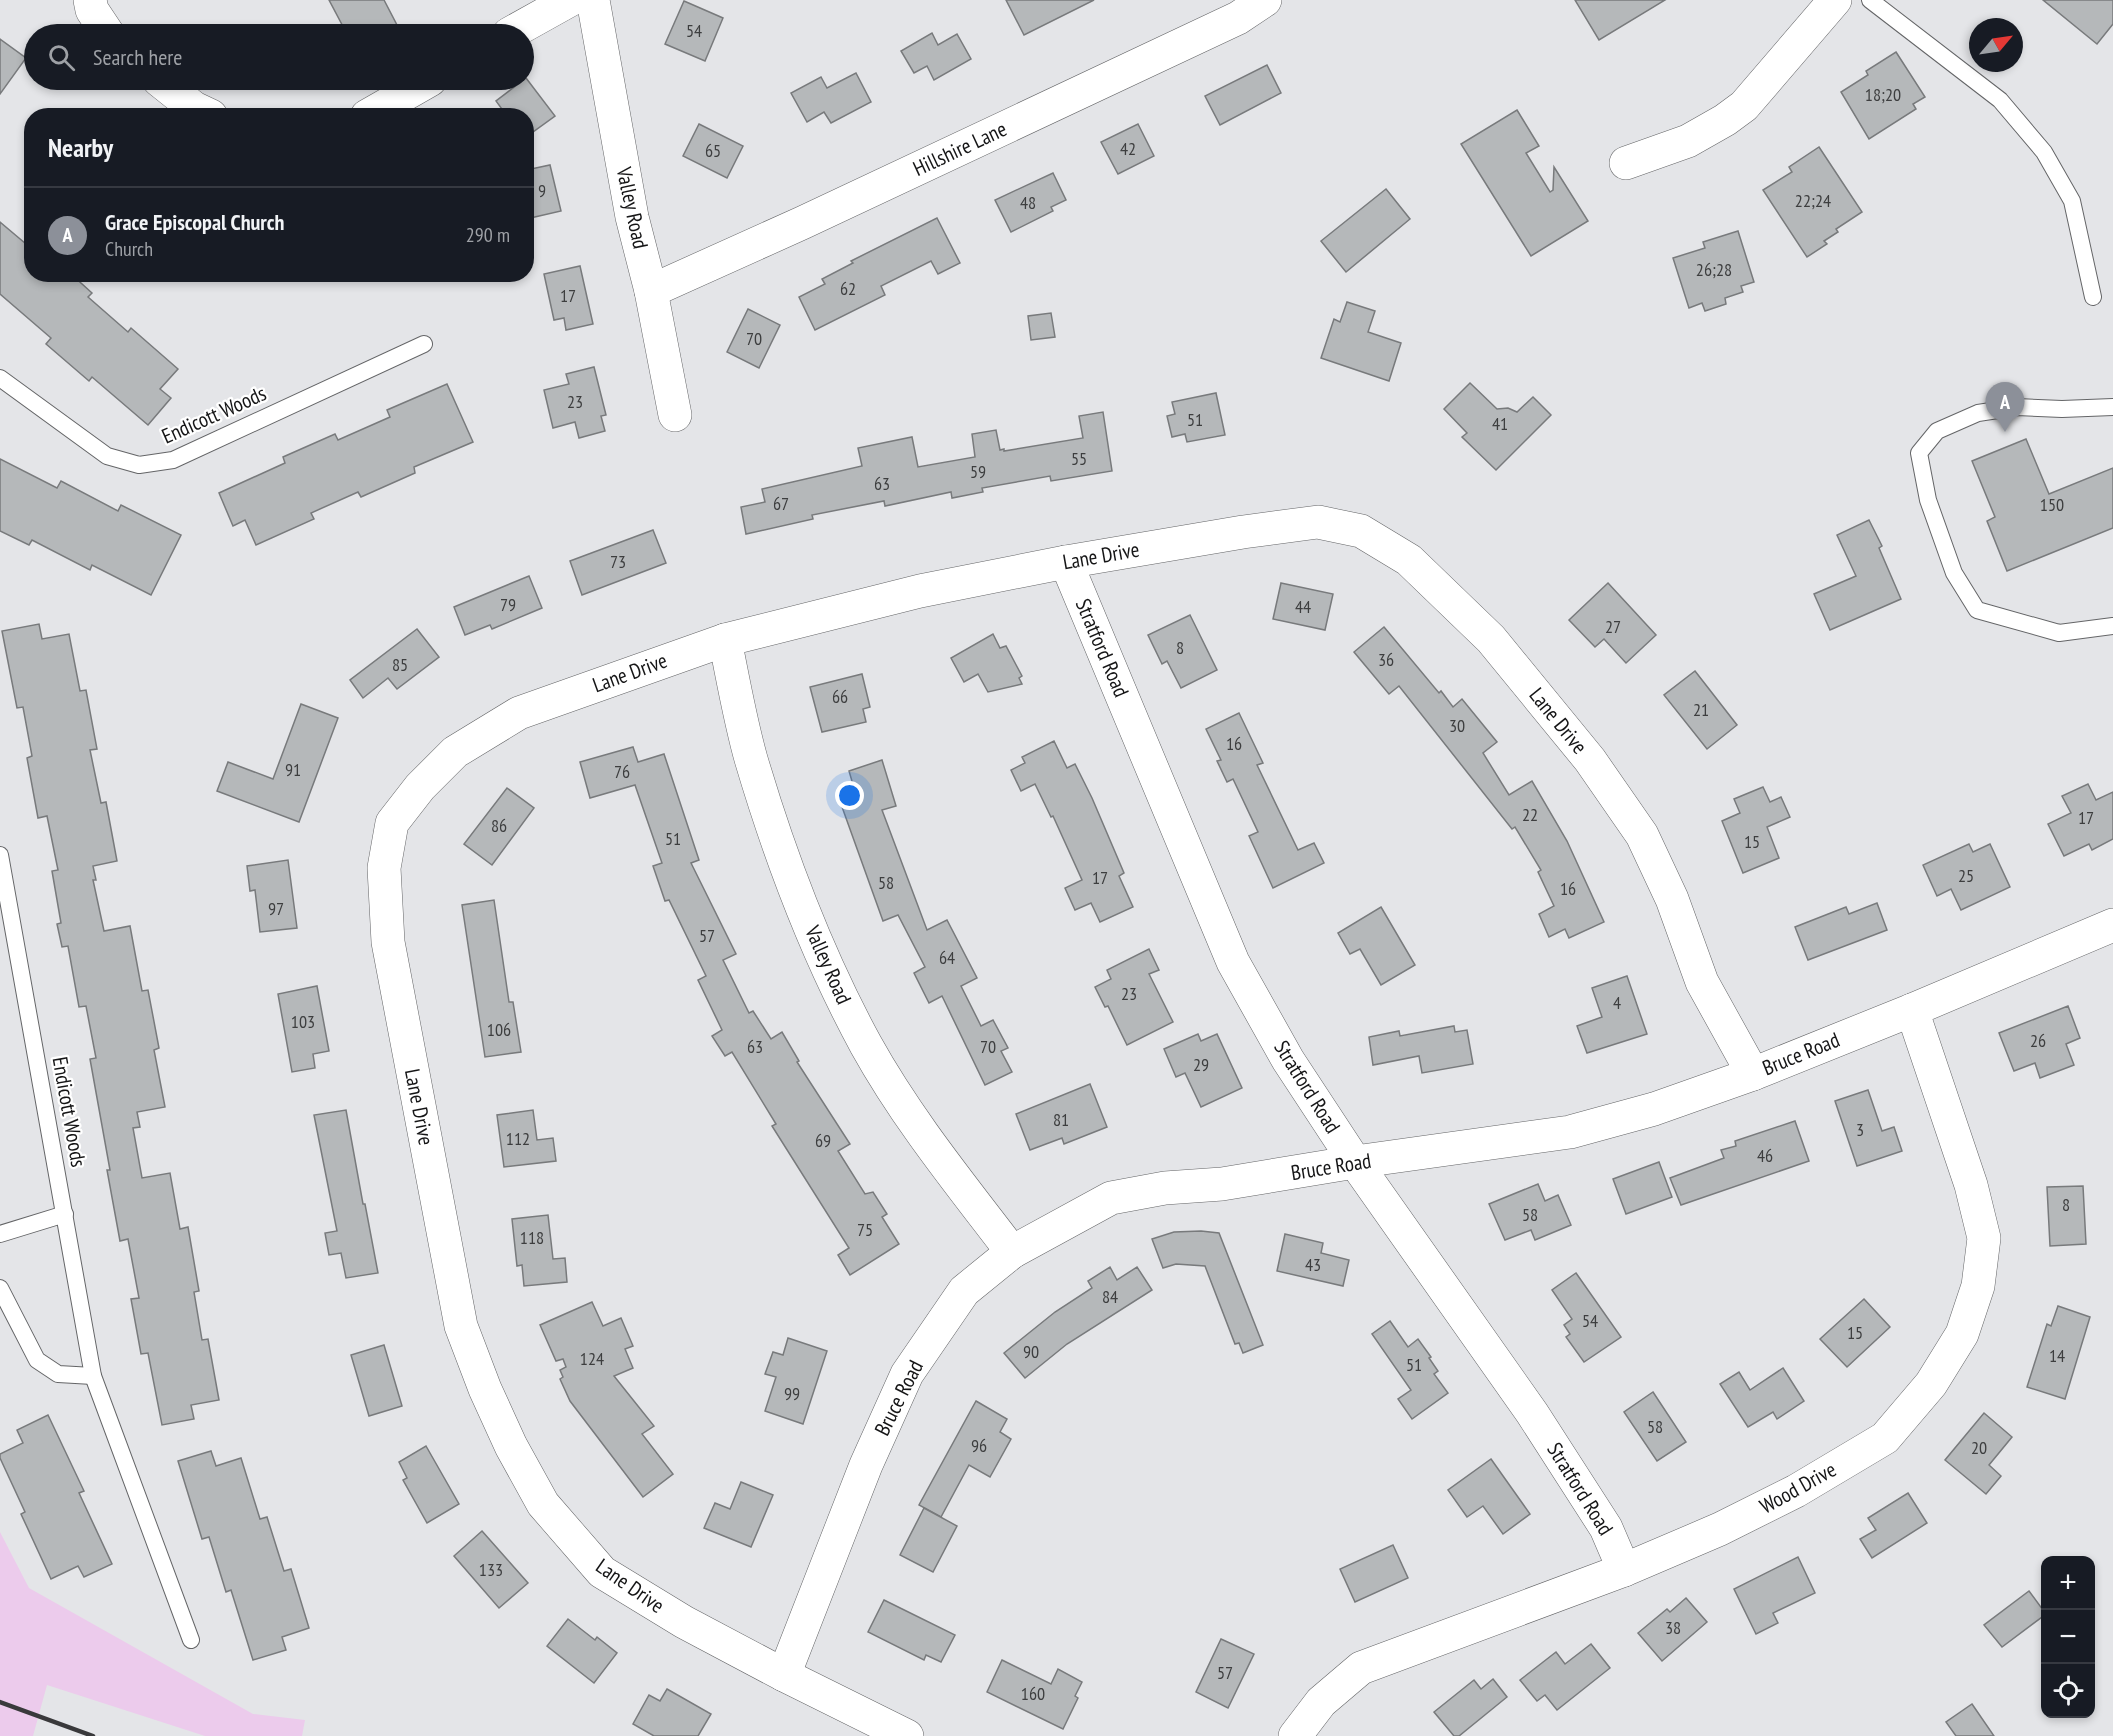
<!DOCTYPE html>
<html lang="en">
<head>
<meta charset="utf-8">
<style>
	body { margin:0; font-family:"PT Sans Narrow",sans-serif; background:#242831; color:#f1f3f6 }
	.controls { position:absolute; right:18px; bottom:18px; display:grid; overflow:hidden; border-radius:12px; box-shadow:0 3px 9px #0003 }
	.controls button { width:54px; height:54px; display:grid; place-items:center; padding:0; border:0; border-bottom:2px solid #363941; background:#171b24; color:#f1f3f6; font:30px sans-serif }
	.compass { position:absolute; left:1969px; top:18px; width:54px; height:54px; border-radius:50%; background:#171b24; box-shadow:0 3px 9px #0003; rotate:61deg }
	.you { position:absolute; left:850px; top:796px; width:21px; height:21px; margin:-15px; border:4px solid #fff; border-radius:50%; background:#1a73e8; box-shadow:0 0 0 9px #1a73e833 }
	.badge { display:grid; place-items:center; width:39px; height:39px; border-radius:50%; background:#8c9099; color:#fff; font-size:20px; font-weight:700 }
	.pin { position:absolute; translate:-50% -50px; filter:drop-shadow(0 2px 3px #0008) }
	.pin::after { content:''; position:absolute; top:32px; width:21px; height:18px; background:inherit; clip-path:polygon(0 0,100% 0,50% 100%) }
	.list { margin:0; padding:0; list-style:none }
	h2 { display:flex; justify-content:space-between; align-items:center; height:78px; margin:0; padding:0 24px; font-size:26px }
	h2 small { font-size:20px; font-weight:400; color:#9ea1a6 }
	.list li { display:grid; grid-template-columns:39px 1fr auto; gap:18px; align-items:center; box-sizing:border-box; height:96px; padding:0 24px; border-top:2px solid #363941 }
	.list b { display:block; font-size:22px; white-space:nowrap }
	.list p { margin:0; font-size:20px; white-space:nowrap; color:#9ea1a6 }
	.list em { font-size:20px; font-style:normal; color:#9ea1a6 }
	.icon { flex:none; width:33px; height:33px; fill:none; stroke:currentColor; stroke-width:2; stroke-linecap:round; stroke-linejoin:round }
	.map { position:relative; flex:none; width:2113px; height:1736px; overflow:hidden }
	.search { position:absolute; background:#171b24; box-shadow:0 3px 9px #0003; left:24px; top:24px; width:510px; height:66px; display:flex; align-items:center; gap:15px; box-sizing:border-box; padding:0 21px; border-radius:33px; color:#9ea1a6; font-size:22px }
	.panel { position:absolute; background:#171b24; box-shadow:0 3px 9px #0003; left:24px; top:108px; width:510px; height:174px; border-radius:24px }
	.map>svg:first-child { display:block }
	.green { fill:#eccbec }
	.building { fill:#b5b8ba; stroke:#787a7c; stroke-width:1.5 }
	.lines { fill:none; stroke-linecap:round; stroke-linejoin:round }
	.service-casing { stroke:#646567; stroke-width:18 }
	.minor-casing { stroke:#646567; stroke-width:34 }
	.service { stroke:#fff; stroke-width:16 }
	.minor { stroke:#fff; stroke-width:33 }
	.rail { stroke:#39393b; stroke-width:4.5 }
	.labels { text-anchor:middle; stroke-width:4.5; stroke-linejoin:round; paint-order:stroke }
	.number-label { font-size:18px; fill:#3d3e3f }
	.street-label { font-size:21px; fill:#151516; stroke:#fff }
</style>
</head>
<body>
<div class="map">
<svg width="2113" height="1736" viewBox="0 0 2113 1736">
	<rect width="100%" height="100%" fill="#e4e5e8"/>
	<path class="green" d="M0,1532L29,1588L253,1714L305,1720L302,1736H205L47,1685L33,1736H0Z"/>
	<g class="building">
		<path d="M329,0H384L398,27L383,34H347Z"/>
		<path d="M1006,0H1094L1024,35Z"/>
		<path d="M1575,0H1665L1599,40Z"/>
		<path d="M2043,0H2113V24L2097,44Z"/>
		<path d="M684,1L723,18L705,61L665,44Z"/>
		<path d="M932,33L938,45L957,34L971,59L934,80L927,66L914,73L901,51Z"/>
		<path d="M0,39L26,58L0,94Z"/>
		<path d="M1896,52L1925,97L1913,104L1916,109L1869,139L1841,92L1868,75L1866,71Z"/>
		<path d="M1267,65L1281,93L1220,125L1205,96Z"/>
		<path d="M856,73L871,102L831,123L824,112L807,122L791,93L821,77L827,88Z"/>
		<path d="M526,78L555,116L526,137V116H507L496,101Z"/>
		<path d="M1517,110L1539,146L1526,153L1550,192L1553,190L1554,167L1588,221L1531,256L1461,144Z"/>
		<path d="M699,124L743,146L727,178L683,156Z"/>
		<path d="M1138,124L1154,156L1118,174L1101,142Z"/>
		<path d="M1819,147L1862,212L1836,229L1838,232L1824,241L1827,244L1807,257L1763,190L1792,172L1789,167Z"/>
		<path d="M550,165L561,211L526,219V170Z"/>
		<path d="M1053,173L1066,200L1051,207L1053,211L1011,232L995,200Z"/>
		<path d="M1386,189L1410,219L1346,272L1321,241Z"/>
		<path d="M937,218L960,263L938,274L931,261L881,286L885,295L815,330L799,297L825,284L822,279L853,263L851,261Z"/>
		<path d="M0,222L32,249V274H71L92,293L88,297L128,332L131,328L178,369L160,389L171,398L148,425L92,377L89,381L46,344L51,338L0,294Z"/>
		<path d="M1738,231L1754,282L1741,286L1743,292L1725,298L1726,304L1705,311L1702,303L1689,308L1673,258L1705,248L1703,242Z"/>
		<path d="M580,266L593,324L566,330L564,318L554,320L544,274Z"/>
		<path d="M1347,302L1375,311L1368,332L1401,343L1389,381L1321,358L1334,319L1340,322Z"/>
		<path d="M748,309L780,325L759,368L727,352Z"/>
		<path d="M1051,313L1055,337L1031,340L1028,316Z"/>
		<path d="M594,367L606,415L601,416L605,431L579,438L575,422L553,428L544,390L569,384L566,374Z"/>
		<path d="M1470,383L1497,409L1508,408L1517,412L1533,397L1551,415L1496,470L1462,437L1467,433L1444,409Z"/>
		<path d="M447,384L473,442L414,467L415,473L361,497L358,492L311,513L314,519L256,545L245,520L233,526L219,493L285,463L283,457L335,434L338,440L390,417L387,410Z"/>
		<path d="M1216,393L1225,435L1187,442L1185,434L1172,437L1167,416L1175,414L1172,402Z"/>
		<path d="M1103,412L1112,471L1051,481L1050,476L982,488L983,492L952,498L951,492L885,506L884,501L812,515L813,519L746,534L741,507L765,502L762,489L862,466L858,448L912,437L918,467L975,457L972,434L996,430L1000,450L1004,449V451L1083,438L1079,416Z"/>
		<path d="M2026,439L2049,494L2113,468V528L2007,571L1987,521L1995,517L1972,461Z"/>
		<path d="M0,459L57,488L61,481L118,511L121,505L181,535L151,595L92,565L90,570L32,540L29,545L0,531Z"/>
		<path d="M1869,520L1882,546L1879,548L1901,599L1830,630L1814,594L1856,576L1837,535Z"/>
		<path d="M653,530L666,563L582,595L570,561Z"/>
		<path d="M529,576L542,608L492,629L490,625L465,635L454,607Z"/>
		<path d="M1281,583L1333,594L1325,630L1273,619Z"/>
		<path d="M1608,583L1656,635L1626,663L1604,639L1595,647L1569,620Z"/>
		<path d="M1190,615L1217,670L1181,688L1167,661L1162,664L1148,635Z"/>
		<path d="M39,624L42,639L69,634L80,691L86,690L97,749L90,750L101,803L106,802L117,861L93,866L96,880H93L104,931L130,926L142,991L148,990L159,1048L154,1050L165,1107L137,1112L140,1127L133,1128L142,1178L170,1173L180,1229L188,1227L199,1291L194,1292L202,1340L208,1339L219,1400L191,1405L194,1419L162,1425L148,1353L141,1354L131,1299L139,1298L128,1239L120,1241L107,1170H110L90,1059L96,1058L86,1006L79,1007L68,946L62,947L57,924L61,923L52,871L58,870L47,816L38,818L27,758L32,756L23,707L17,708L2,631Z"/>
		<path d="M1384,627L1439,693L1441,691L1453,707L1462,699L1497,742L1483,753L1509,795L1532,781L1567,841L1604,922L1569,938L1565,929L1549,937L1539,914L1554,906L1538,872L1541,870L1515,827L1512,829L1399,686L1389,694L1354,652Z"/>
		<path d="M417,629L439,657L397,689L388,678L363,698L350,680Z"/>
		<path d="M993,634L1000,648L1006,646L1022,676L1019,678L1022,684L988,692L978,674L964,682L951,658Z"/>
		<path d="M1695,671L1737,725L1707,749L1664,695Z"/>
		<path d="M862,674L870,707L863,709L866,722L822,732L810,687Z"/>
		<path d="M301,704L338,718L299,822L217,791L228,762L273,779Z"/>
		<path d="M1239,713L1263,763L1257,765L1298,850L1314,843L1324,863L1273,888L1249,836L1258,832L1233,779L1227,782L1217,761L1221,760L1206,729Z"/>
		<path d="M1054,741L1067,768L1075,764L1092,798L1124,873L1119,876L1133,907L1100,922L1091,903L1075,910L1065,888L1082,880L1053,816L1051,817L1035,784L1021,791L1011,770L1025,763L1022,757Z"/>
		<path d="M633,747L638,762L664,754L699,860L691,863L736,954L723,960L749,1013L753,1011L771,1039L782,1032L799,1061L797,1062L850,1144L838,1151L865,1194L873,1192L887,1214L882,1217L899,1244L850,1275L838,1255L849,1248L772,1126L776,1124L732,1052L725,1056L712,1036L722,1030L698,980L706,976L669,900L665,901L653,866L662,863L635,785L590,798L580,762Z"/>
		<path d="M882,760L896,806L882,810L927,930L947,920L977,978L961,986L981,1026L993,1020L1008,1048L1001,1051L1012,1072L985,1085L942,996L929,1003L914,973L925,967L898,915L883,921L837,793L854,788L849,771Z"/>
		<path d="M2088,784L2096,800L2113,792V839L2092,850L2089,844L2064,856L2048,824L2071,813L2062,796Z"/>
		<path d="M1763,787L1770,802L1781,797L1790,817L1767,827L1779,858L1743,873L1722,821L1740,813L1734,799Z"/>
		<path d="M507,788L534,808L492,865L464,844Z"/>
		<path d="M1969,844L1973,852L1990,844L2010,887L1961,910L1951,889L1937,896L1923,865Z"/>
		<path d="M288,860L297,928L260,932L255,890L250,891L247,866Z"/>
		<path d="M494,900L509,1002H513L521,1052L485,1057L462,905Z"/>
		<path d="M1877,903L1887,930L1808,960L1795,927L1846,907L1849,914Z"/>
		<path d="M1381,907L1415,965L1381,985L1360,949L1350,954L1338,933Z"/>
		<path d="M1149,949L1159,970L1149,974L1173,1022L1127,1045L1108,1006L1105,1007L1095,987L1111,979L1107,970Z"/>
		<path d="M1627,976L1647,1034L1587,1053L1577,1026L1602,1017L1592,988Z"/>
		<path d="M317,986L329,1051L313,1054L315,1068L292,1072L278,994Z"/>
		<path d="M2068,1006L2080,1038L2066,1044L2074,1065L2040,1078L2035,1063L2014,1071L1999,1033Z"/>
		<path d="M1454,1026L1455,1032L1467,1030L1473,1064L1422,1073L1419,1056L1373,1065L1369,1037L1399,1031L1400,1036Z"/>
		<path d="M1198,1034L1201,1041L1217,1034L1242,1088L1201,1107L1185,1073L1176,1077L1164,1049Z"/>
		<path d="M1090,1084L1107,1127L1064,1144L1062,1138L1030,1150L1016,1114Z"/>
		<path d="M1868,1090L1882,1131L1894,1127L1902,1151L1857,1166L1835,1101Z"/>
		<path d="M346,1110L363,1204H365L378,1273L346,1278L341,1253L329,1255L325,1233L337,1231L314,1115Z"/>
		<path d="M533,1110L537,1140L553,1138L556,1161L504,1167L497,1115Z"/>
		<path d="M1795,1121L1809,1161L1681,1205L1670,1178L1724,1158L1721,1150L1736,1146L1735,1141Z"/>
		<path d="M1659,1162L1672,1197L1626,1214L1613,1179Z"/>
		<path d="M1538,1184L1545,1201L1558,1195L1571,1225L1535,1240L1531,1230L1505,1240L1489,1204Z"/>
		<path d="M2083,1186L2086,1244L2050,1246L2047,1187Z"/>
		<path d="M548,1215L553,1259L565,1258L567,1282L524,1286L522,1265L517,1266L512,1219Z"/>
		<path d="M1201,1231L1219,1233L1263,1345L1243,1353L1239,1343L1235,1344L1205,1266L1176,1264L1163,1268L1152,1239L1174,1232Z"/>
		<path d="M1285,1234L1323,1243L1321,1253L1349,1260L1343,1286L1277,1271Z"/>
		<path d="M1110,1267L1117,1280L1137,1267L1152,1290L1067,1344L1025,1378L1004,1353L1055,1312L1092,1288L1088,1281Z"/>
		<path d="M1576,1273L1621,1337L1584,1362L1566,1337L1570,1334L1564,1325L1572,1319L1552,1290Z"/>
		<path d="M1864,1299L1890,1327L1847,1367L1820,1339Z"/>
		<path d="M592,1302L603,1326L621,1318L633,1346L625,1349L633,1368L614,1376L654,1426L642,1434L673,1474L643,1497L570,1401L560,1379L563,1377L560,1370L566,1367L563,1359L556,1361L540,1325Z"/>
		<path d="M2058,1306L2090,1317L2065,1399L2027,1387L2047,1324L2051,1326Z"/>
		<path d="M1390,1321L1408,1347L1418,1339L1431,1357L1429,1358L1438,1371L1434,1374L1448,1393L1412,1419L1398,1399L1411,1390L1372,1334Z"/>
		<path d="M788,1338L827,1351L803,1424L765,1411L776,1377L765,1374L773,1352L783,1355Z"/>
		<path d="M384,1345L402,1406L369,1416L351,1355Z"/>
		<path d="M1783,1368L1804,1401L1777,1419L1773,1412L1748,1427L1720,1384L1739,1372L1750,1390Z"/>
		<path d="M1653,1392L1686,1442L1657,1461L1624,1412Z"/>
		<path d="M976,1401L1007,1419L1000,1432L1011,1439L990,1477L969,1465L941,1517L919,1505Z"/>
		<path d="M1984,1413L2012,1437L1989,1465L2001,1476L1986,1494L1945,1460Z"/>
		<path d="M48,1415L84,1491L79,1493L112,1564L84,1577L78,1566L51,1579L21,1514L25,1512L0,1458V1454L23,1443L17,1430Z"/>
		<path d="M426,1446L459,1504L427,1523L403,1480L407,1478L399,1462Z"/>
		<path d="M211,1451L216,1466L241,1458L260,1519L267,1517L284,1571L291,1569L309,1628L282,1637L286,1650L253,1660L231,1590L226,1592L209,1537L202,1539L178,1461Z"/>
		<path d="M1491,1459L1530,1514L1503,1534L1483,1506L1467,1517L1448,1490Z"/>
		<path d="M741,1482L773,1495L751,1547L704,1528L715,1503L730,1509Z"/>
		<path d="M1908,1493L1927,1523L1872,1558L1860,1539L1876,1530L1868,1518Z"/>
		<path d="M924,1508L957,1526L933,1572L900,1555Z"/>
		<path d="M482,1531L528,1583L499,1608L454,1556Z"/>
		<path d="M1393,1545L1408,1578L1355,1602L1340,1569Z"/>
		<path d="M1798,1557L1815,1593L1773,1613L1778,1623L1756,1634L1734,1589Z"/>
		<path d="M2029,1591L2046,1614L2002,1647L1984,1625Z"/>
		<path d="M1686,1598L1707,1622L1662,1661L1638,1633L1667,1609L1670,1612Z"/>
		<path d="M884,1600L955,1635L941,1662L926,1655L924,1660L868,1632Z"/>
		<path d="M568,1619L595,1640L597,1637L617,1653L594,1683L547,1646Z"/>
		<path d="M1221,1639L1254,1654L1228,1708L1196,1692Z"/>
		<path d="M1591,1644L1610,1668L1557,1710L1545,1695L1537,1701L1520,1680L1556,1652L1565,1664Z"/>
		<path d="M1002,1660L1051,1684L1058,1669L1082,1682L1075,1696L1078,1698L1063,1729L987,1692Z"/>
		<path d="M1493,1679L1507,1697L1459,1736H1454L1434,1712L1474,1680L1481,1689Z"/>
		<path d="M667,1689L711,1714L698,1736H654L633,1724L649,1695L660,1701Z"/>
		<path d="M1972,1704L1994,1736H1956L1946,1722Z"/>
	</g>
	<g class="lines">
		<g class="service-casing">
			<g id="service">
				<path d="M1870,0L2000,100L2044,152L2072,201L2093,297"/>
				<path d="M0,378L107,456L139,465L173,460L424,344"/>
				<path d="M2113,407L2062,409L2017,407L1978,413L1937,431L1919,453L1928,500L1954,573L1977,610L2059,633L2113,626"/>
				<path d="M0,855L93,1376L191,1640"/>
				<path d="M0,1234L65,1214"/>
				<path d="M0,1288L37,1360L58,1374L93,1376"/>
			</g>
		</g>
		<g class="minor-casing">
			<g id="minor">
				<path d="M90,0L92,10L108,34"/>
				<path d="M593,0L632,217L651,291L675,415"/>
				<path d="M509,34L570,0"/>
				<path d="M159,80L194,108L211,116"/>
				<path d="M367,116L430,80"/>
				<path d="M1626,163L1688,141L1725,120L1744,106L1835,0"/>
				<path d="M651,291L802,223L1238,18L1265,0"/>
				<path d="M1066,562L1233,962L1288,1060L1355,1162L1532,1413L1606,1528L1624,1570"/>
				<path d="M725,640C733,679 740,720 751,759C780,857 817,955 866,1045C907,1119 961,1185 1012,1252"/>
				<path d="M784,1675L866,1465L907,1374L964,1291L1012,1252L1111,1198L1165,1188L1222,1184L1355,1162L1570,1132L1654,1109L1753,1074L1912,1010L2113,925"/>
				<path d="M907,1736L784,1675L684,1622L602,1572L543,1504L511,1446L485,1389L461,1326L388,942L384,868L392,823L420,787L455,752L519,713L725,640L920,591L1066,562L1243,532L1318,522L1361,531L1409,560L1491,639L1590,760L1642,835L1672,899L1702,982L1753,1074"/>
				<path d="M1295,1736L1321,1702L1361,1668L1624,1570L1720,1529L1796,1491L1885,1438L1931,1384L1962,1334L1978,1286L1984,1238L1971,1185L1912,1010"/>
			</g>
		</g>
		<use href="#service" class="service"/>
		<use href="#minor" class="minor"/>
		<path class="rail" d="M0,1702L93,1736"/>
	</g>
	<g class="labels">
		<g class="number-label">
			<text x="694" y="37">54</text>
			<text x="1883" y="101">18;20</text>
			<text x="1128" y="155">42</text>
			<text x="713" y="157">65</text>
			<text x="542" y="197">9</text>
			<text x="1813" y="207">22;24</text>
			<text x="1028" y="209">48</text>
			<text x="1714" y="276">26;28</text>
			<text x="848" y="295">62</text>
			<text x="568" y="302">17</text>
			<text x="754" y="345">70</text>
			<text x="575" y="408">23</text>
			<text x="1195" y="426">51</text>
			<text x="1500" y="430">41</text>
			<text x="1079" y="465">55</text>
			<text x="978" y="478">59</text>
			<text x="882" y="490">63</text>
			<text x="781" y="510">67</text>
			<text x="2052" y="511">150</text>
			<text x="618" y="568">73</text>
			<text x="508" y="611">79</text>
			<text x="1303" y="613">44</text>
			<text x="1613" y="633">27</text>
			<text x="1180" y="654">8</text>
			<text x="1386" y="666">36</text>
			<text x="400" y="671">85</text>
			<text x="840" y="703">66</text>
			<text x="1701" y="716">21</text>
			<text x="1457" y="732">30</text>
			<text x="1234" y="750">16</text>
			<text x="293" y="776">91</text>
			<text x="622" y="778">76</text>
			<text x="1530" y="821">22</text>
			<text x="2086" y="824">17</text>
			<text x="499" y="832">86</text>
			<text x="673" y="845">51</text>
			<text x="1752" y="848">15</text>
			<text x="1966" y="882">25</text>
			<text x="1100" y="884">17</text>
			<text x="886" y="889">58</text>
			<text x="1568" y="895">16</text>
			<text x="276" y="915">97</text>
			<text x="707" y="942">57</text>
			<text x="947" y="964">64</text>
			<text x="1129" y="1000">23</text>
			<text x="1617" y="1009">4</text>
			<text x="303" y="1028">103</text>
			<text x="499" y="1036">106</text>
			<text x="2038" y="1047">26</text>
			<text x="755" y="1053">63</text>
			<text x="988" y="1053">70</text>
			<text x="1201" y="1071">29</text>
			<text x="1061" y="1126">81</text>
			<text x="1860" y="1136">3</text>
			<text x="518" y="1145">112</text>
			<text x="823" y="1147">69</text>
			<text x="1765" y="1162">46</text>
			<text x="2066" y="1211">8</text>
			<text x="1530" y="1221">58</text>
			<text x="865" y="1236">75</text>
			<text x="532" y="1244">118</text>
			<text x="1313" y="1271">43</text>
			<text x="1110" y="1303">84</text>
			<text x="1590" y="1327">54</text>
			<text x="1855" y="1339">15</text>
			<text x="1031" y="1358">90</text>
			<text x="2057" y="1362">14</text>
			<text x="592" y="1365">124</text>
			<text x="1414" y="1371">51</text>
			<text x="792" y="1400">99</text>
			<text x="1655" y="1433">58</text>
			<text x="979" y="1452">96</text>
			<text x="1979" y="1454">20</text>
			<text x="491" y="1576">133</text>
			<text x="1673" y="1634">38</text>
			<text x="1225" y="1679">57</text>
			<text x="1033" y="1700">160</text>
		</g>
		<g class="street-label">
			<text transform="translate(960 149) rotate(-25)" y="7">Hillshire Lane</text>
			<text transform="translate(632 208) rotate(78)" y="7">Valley Road</text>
			<text transform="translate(214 415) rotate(-24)" y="7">Endicott Woods</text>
			<text transform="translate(1101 556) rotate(-10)" y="7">Lane Drive</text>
			<text transform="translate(1102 648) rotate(67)" y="7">Stratford Road</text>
			<text transform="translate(630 673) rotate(-20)" y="7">Lane Drive</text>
			<text transform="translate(1558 721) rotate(51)" y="7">Lane Drive</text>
			<text transform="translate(828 965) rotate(66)" y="7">Valley Road</text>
			<text transform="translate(1801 1054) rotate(-22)" y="7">Bruce Road</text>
			<text transform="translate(1307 1087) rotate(58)" y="7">Stratford Road</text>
			<text transform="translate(419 1107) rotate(79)" y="7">Lane Drive</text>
			<text transform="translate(69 1112) rotate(80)" y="7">Endicott Woods</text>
			<text transform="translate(1331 1167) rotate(-9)" y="7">Bruce Road</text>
			<text transform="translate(899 1398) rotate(-63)" y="7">Bruce Road</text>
			<text transform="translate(1798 1488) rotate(-29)" y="7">Wood Drive</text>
			<text transform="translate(1580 1489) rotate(58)" y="7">Stratford Road</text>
			<text transform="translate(630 1586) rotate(35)" y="7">Lane Drive</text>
		</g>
	</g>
</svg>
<div class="controls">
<button>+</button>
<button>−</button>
<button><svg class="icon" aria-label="locate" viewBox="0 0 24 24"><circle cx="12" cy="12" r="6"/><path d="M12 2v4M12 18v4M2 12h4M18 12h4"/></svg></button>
</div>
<svg class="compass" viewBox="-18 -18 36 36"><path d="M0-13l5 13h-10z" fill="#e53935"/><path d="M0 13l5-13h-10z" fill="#9ea1a6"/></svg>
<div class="you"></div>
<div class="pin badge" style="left:2005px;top:432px">A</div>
<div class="search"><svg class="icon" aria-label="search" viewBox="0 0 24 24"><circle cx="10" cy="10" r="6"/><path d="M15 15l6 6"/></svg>Search here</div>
<section class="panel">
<h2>Nearby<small></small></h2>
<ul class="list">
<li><span class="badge">A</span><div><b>Grace Episcopal Church</b><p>Church</p></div><em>290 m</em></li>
</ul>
</section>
</div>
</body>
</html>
